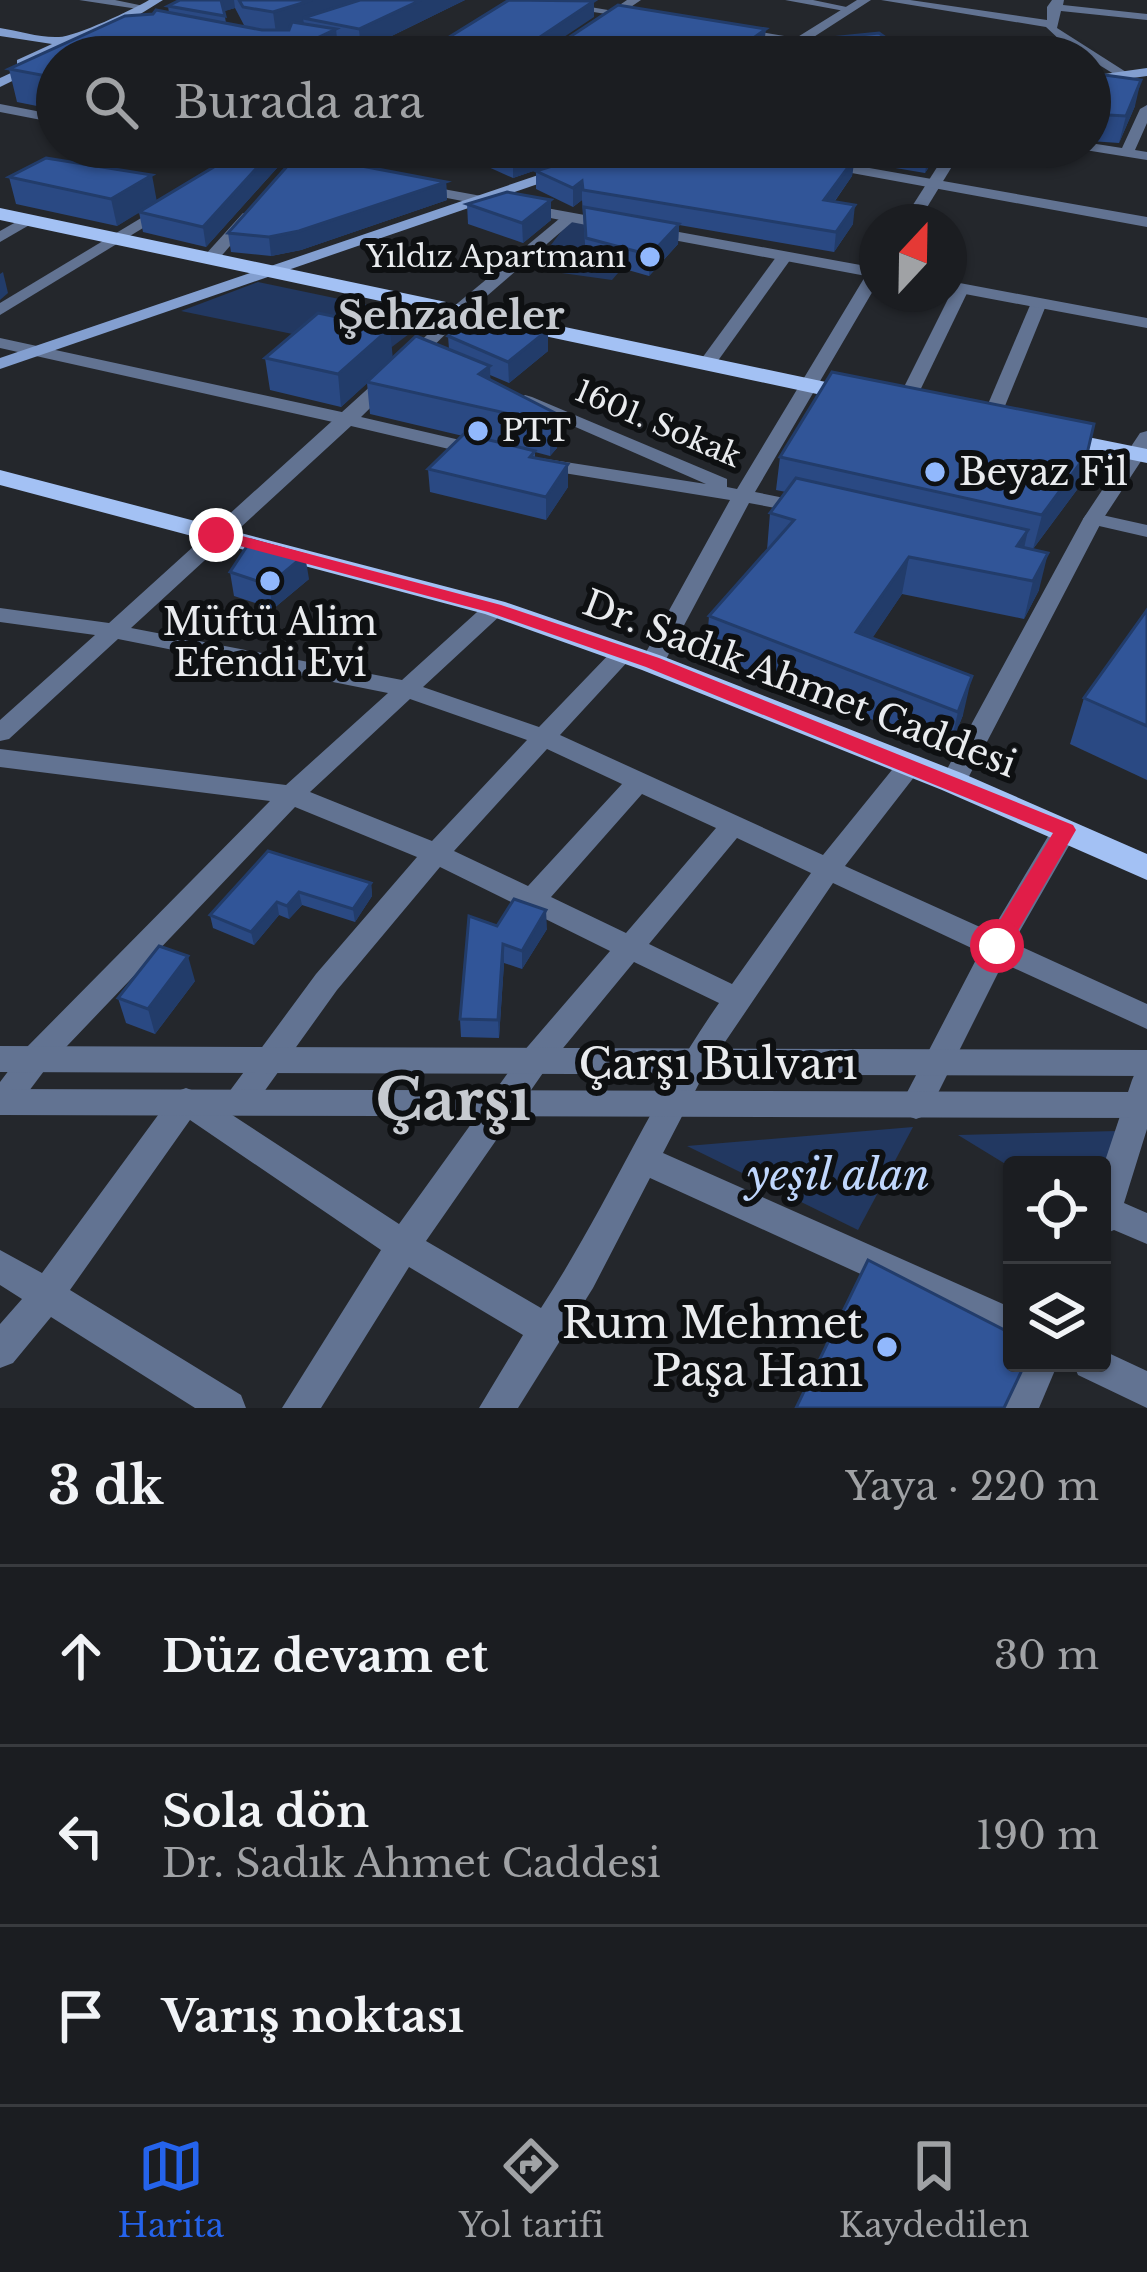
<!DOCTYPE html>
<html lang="tr">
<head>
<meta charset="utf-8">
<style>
	body { margin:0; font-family:"Libre Baskerville",serif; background:#24262a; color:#f1f3f6 }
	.controls { position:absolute; right:36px; bottom:36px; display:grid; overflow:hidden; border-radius:12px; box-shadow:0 3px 9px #0004 }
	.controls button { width:108px; height:108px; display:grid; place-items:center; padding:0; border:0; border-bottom:3px solid #393b3f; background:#1b1d21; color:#f1f3f6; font:60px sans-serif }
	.compass { position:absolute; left:859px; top:204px; width:108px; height:108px; border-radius:50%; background:#1b1d21; box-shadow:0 3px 9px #0004; rotate:22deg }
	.stop { position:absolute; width:36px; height:36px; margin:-27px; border:9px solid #e11d48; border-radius:50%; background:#fff }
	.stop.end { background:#e11d48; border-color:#fff; box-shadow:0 3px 12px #0008 }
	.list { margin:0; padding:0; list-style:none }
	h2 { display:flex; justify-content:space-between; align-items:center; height:156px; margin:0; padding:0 48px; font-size:51px }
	h2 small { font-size:39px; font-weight:400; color:#a0a2a5 }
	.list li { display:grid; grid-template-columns:78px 1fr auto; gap:36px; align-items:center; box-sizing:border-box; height:180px; padding:0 48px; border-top:3px solid #393b3f }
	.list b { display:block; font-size:45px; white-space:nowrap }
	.list p { margin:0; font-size:39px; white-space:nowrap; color:#a0a2a5 }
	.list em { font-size:39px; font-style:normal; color:#a0a2a5 }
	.icon { flex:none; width:66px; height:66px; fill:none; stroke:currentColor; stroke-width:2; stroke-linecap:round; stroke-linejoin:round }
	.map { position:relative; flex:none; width:1147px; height:1408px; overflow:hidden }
	.search { position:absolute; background:#1b1d21; box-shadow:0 3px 9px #0004; left:36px; right:36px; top:36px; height:132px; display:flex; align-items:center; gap:30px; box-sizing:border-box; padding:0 42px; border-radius:66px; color:#a0a2a5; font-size:45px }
	.sheet { height:696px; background:#1b1d21 }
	nav { display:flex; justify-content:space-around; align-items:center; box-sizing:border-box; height:168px; border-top:3px solid #393b3f; background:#1b1d21; font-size:33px; color:#a0a2a5 }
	nav a { display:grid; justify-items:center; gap:6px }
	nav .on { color:#2563eb }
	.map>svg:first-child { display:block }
	.green { fill:#223861 }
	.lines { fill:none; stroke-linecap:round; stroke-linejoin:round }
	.pedestrian { fill:#627392; fill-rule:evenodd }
	.minor { fill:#627392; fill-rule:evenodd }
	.tertiary { fill:#627392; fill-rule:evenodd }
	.secondary { fill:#839fd0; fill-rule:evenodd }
	.primary { fill:#a3c1f4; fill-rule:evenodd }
	.wall { fill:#2a4983; fill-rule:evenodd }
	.shaded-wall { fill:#223c6a }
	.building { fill:#315598; stroke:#223c6a; stroke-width:3 }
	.route { fill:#e11d48 }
	.poi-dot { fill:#91b8fd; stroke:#0e1012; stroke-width:4.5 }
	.labels { text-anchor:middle; stroke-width:12; stroke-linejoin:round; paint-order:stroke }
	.far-poi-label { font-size:30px; fill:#e9ebee; stroke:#0e1012; text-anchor:end }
	.far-street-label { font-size:30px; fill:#e9ebee; stroke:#0e1012 }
	.poi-label { font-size:36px; fill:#e9ebee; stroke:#0e1012; text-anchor:start }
	.street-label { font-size:36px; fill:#e9ebee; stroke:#0e1012 }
	.far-district-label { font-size:39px; font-weight:bold; fill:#c6cad0; stroke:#0e1012 }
	.near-street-label { font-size:42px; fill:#e9ebee; stroke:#0e1012 }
	.near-park-label { font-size:42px; font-style:italic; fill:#c0d7fd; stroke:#0e1012 }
	.near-poi-label { font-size:42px; fill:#e9ebee; stroke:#0e1012; text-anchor:end }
	.near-district-label { font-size:57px; font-weight:bold; fill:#c6cad0; stroke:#0e1012 }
</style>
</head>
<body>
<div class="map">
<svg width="1147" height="1408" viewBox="0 0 1147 1408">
	<rect width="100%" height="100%" fill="#24272c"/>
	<g class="green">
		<path d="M569,221L650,236L612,280L533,269Z"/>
		<path d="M258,282L430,318L384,353L181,311Z"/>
		<path d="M913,1127L858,1230L687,1146Z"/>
		<path d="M1117,1131L1102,1175V1165L1012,1168L958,1135Z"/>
	</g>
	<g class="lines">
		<g class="pedestrian">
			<path d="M166,203L174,208L171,211L0,315V303Z"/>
			<path d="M243,213L256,216L217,261H205V255Z"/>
			<path d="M565,214L578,217L465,315H453V307Z"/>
			<path d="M25,217L38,220L0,242V231Z"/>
			<path d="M779,253L793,256L712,369H700L697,365Z"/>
			<path d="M955,285L969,289L913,405L911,409H897L895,405Z"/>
			<path d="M1039,298L1047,303L998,423L989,429L982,427L980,423L1031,303Z"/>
			<path d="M0,338L351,414L360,420L351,426L0,348Z"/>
		</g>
		<g class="minor">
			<path d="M79,0H115L144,6L138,9Z"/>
			<path d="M627,0H641L557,57H543Z"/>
			<path d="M785,0H813L856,9L850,12Z"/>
			<path d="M881,0H910L1047,20V7L1052,0H1064L1063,5L1147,14V20L1061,11L1057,28L1126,72L1128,75L1122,79L1070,47L983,57H945L1061,41L1046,27Z"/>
			<path d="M307,43L364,53L370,57L303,50Z"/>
			<path d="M1147,105V123L1135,150L1147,152V160L1085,150L1083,147H1090V143L1122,148L1140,109Z"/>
			<path d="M950,147H964L918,222H902Z"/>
			<path d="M877,265V284L755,492L814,504L817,508L807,514L749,503L664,663L660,668H644L640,663L730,500L533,468V460L540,458L706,484L516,401L525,395L532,397L727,479V487L737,489L869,270Z"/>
			<path d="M459,306L467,311L465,315L361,417L490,447V455L483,457L351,426L131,628L402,680L487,603L495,601L506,608L503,613L423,687L539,727L615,648H631L635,653L631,658L560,735L823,855L900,760H918L922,766L918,772L845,866L991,932L1056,823H1074L1078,830L1013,943L1147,1004V1029L1003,963L927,1115L916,1119L905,1115L900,1106L980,952L833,883L706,1070L663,1153L1012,1308V1343L650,1178L593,1288L518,1408H479L523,1335L409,1267L321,1408H282L381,1250L190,1120L70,1290L241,1395L246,1408H195L51,1317L13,1363L0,1368V1324L22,1299L0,1285V1250L42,1273L175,1092L186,1088L197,1092L399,1224L523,1052L610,951L440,867L337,990L251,1110L240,1114L229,1110L224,1101L229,1092L316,974L417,857L295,807L47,1067L14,1111L0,1114V1082L25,1049L270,801L0,767V749L286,785L388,693L118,639L9,739L0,741V720L95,635L0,622V608L109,623ZM410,699L527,740L432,841L310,792ZM547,749L622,784L528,886L454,851ZM642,794L716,828L626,933L551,897ZM737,838L811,873L732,984L649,944ZM634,962L719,1003C651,1100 606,1209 541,1308L426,1241L545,1070Z"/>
			<path d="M1093,513L1147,525V537L1086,523L1083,519L1086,515Z"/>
			<path d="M1147,1067V1129L1124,1203L1147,1213V1244L1114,1230L1102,1235V1170L1132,1080L1136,1071Z"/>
			<path d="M1102,1350L1147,1371V1408L1078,1375L1073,1363H1102Z"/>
			<path d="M1022,1363H1058L1039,1408H1003Z"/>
		</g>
		<g class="tertiary">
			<path d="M517,0H548L644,16L638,19Z"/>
			<path d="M857,0H871L806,42L826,57H812L798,47L783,57H768L787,44L726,31L732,27L796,38Z"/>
			<path d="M0,104L57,115V123L0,112Z"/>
			<path d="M194,147H223L324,169L317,173Z"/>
			<path d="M824,160L1147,217V227L819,167L817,164Z"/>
			<path d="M416,184L612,220L620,225L612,230L411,191V185Z"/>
			<path d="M646,226L877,268V278L641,234L638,231Z"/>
			<path d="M949,281L1147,318V328L949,291Z"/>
			<path d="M1147,431V452L1103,519L966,782L962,788H944L940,782L1083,519L1140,433Z"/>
			<path d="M0,1046L1147,1050V1076L0,1072Z"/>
			<path d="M0,1089L1147,1092V1118L0,1115Z"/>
		</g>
		<g class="secondary">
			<path d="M149,0H163L108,34L98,31L21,67L17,66V60L52,44L0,36V28C19,31 40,38 59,37C75,37 134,9 149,0Z"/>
			<path d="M37,61L47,64L0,87V78Z"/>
			<path d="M1147,68V76L1090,84V76Z"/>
			<path d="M565,166L572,170L570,173L0,369V358Z"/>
		</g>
		<g class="primary">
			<path d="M0,208L859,389L871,396L859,403L0,220Z"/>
			<path d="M1053,430L1147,449V463L1045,442V432Z"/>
			<path d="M0,470L505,602L662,656L964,774L1147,854V880L942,790L642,670L485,614L0,485Z"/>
		</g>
	</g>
	<g class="wall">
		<path d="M180,0H465L361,51L338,46L339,57H57V110L17,102L9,69L153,14L169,13L168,6ZM235,8L245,27L226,23L224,11Z"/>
		<path d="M1090,73L1135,106L1119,143L1090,141Z"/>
		<path d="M444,147H603L513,178Z"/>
		<path d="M614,147H942L925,173L854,161L852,176L835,201L853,224L834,252L679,225L678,244L649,276L586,258L582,200L573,207L536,189V171Z"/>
		<path d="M275,148L277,168L206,247L143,232L139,212L117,226L16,204L9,177L157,201Z"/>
		<path d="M446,182L447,200L301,250L271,256L231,252L228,233Z"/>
		<path d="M467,204L551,220L523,243L468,224Z"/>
		<path d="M448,336L548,351L509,383L490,375V380L557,414V448L550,456L535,452V458L568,487L546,520L430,492L428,469L463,436L370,414L367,383L341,407L270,390L265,358H392L449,349Z"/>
		<path d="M780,457L1079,487L1033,549L1025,547L1039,590L1024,619L902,594L872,638L963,715L949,750L706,654L709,616L767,550L770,513L786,492L776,490Z"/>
		<path d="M230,572L309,579L273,609L234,596Z"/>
		<path d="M1147,610V780L1070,744L1084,698Z"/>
		<path d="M268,851L371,883L372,896L355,922L302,905L289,919L279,915L254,945L213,928L210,915Z"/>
		<path d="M497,926L547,929L522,969L504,963L499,1038L461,1037L460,1019Z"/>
		<path d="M195,981L155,1034L126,1023L118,998Z"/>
	</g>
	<g class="shaded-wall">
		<path d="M220,0H234L235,8L222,12Z"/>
		<path d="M312,0H379L303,18L304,24L276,33L273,12Z"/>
		<path d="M421,0H465L361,51L359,29Z"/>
		<path d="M594,1V17L540,53V37Z"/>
		<path d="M336,29L339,57H277Z"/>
		<path d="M766,29L764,45L741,47Z"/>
		<path d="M1141,80L1135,106L1119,143L1126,116Z"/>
		<path d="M549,147H603L513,178V159Z"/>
		<path d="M933,147H942L925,173L928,155Z"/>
		<path d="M275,148L277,168L206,247L203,227Z"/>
		<path d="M855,158L852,176L822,219L824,200Z"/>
		<path d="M152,175L157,202L117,226L111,199Z"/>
		<path d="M582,181V200L573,207V188Z"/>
		<path d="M446,182L447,200L301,250L271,256L269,237Z"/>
		<path d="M551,200V220L523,243L522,223Z"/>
		<path d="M855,205L853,224L834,252L836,232Z"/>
		<path d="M679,224L678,244L649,276L650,255Z"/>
		<path d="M3,272L8,293L0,300V274Z"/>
		<path d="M390,328L393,360L341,407L338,374Z"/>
		<path d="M548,330V351L509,383L508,362Z"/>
		<path d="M490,366L491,398L479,374Z"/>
		<path d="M557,414V448L550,456V423Z"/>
		<path d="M1087,454L1079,487L1033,549L1042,515Z"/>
		<path d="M568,464V487L546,520V497Z"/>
		<path d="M1028,530L1020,567L1017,546Z"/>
		<path d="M1048,553L1039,590L1024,619L1033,581Z"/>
		<path d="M305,555L309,579L273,609L269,585Z"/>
		<path d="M909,557L902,594L851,670L856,632Z"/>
		<path d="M972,676L963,715L949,750L958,712Z"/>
		<path d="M371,883L372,896L355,922L353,909Z"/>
		<path d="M299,892L302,905L289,919L287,906Z"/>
		<path d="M277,902L279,915L254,945L251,932Z"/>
		<path d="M546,910L547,929L522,969V951Z"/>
		<path d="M503,944L504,963L499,1038L498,1020Z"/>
		<path d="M188,956L195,981L155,1034L148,1009Z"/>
	</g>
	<g class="building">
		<path d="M180,0H221L225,16L168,6Z"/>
		<path d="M239,0H312L273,12L243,7Z"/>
		<path d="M360,0H421L359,29L303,18Z"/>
		<path d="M509,0L594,1L540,37L543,45L559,44L618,5L766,29L741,47L806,41L828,45L831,38L879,33L913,57H417Z"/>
		<path d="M156,10L262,30H289L292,22L336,29L277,57H57V78L9,69L125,16L153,14Z"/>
		<path d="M1090,73L1141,80L1126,116L1090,114Z"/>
		<path d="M247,147L275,148L203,227L139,212Z"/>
		<path d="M484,147H549L513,159Z"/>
		<path d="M614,147H796L855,158L824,200L855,205L836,232L583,190L582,181L573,188L536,171Z"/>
		<path d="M883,147H933L928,155Z"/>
		<path d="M298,154L446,182L299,231L269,237L228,233Z"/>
		<path d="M46,158L152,175L111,199L9,177Z"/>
		<path d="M507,192L551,200L522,223L467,204Z"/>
		<path d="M584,207L679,224L650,255L586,238Z"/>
		<path d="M318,313L390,328L338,374L265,358Z"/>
		<path d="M475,314L548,330L508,362L448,336Z"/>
		<path d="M416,336L490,366L479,374L557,414L550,423L367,382Z"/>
		<path d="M832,372L1094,424L1087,454L1042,515L780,457Z"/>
		<path d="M464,434L535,451L530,457L568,464L546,497L428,469Z"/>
		<path d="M796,478L1028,530L1017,546L1048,553L1033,581L909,557L856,632L972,676L958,712L709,616L794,520L770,513Z"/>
		<path d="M251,540L305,555L269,585L230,572Z"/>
		<path d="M1147,610V726L1084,698Z"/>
		<path d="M268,851L371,883L353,909L299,892L287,906L277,902L251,932L210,915Z"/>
		<path d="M514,899L546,910L522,951L503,944L498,1020L460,1019L469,916L497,926Z"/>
		<path d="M159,946L188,956L148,1009L118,998Z"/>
		<path d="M868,1260L1012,1334V1363H1016L1022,1370L1004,1408H796Z"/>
	</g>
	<path class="route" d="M216,529L501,605L659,658L1073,825L1076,830L1005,953H988V940L1053,833L646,667L488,612L210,538L208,535Z"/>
	<g class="poi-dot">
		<circle cx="650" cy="257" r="12"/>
		<circle cx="478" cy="431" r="12"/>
		<circle cx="935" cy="472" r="12"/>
		<circle cx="270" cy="581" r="12"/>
		<circle cx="887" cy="1347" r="12"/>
	</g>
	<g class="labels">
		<g class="far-poi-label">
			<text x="626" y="267">Yıldız Apartmanı</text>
			<text x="502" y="441" text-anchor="start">PTT</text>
		</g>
		<g class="far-street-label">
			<text transform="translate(658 424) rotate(23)" y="10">1601. Sokak</text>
		</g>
		<g class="poi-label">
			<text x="959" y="485">Beyaz Fil</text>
			<text x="270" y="635" text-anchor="middle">Müftü Alim<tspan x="270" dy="41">Efendi Evi</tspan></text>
		</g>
		<g class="street-label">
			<text transform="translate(800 683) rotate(21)" y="13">Dr. Sadık Ahmet Caddesi</text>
		</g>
		<g class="far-district-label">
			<text x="451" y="329">Şehzadeler</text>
		</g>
		<g class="near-street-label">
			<text x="718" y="1079">Çarşı Bulvarı</text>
		</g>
		<g class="near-park-label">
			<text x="839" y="1190">yeşil alan</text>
		</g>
		<g class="near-poi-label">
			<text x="863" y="1338">Rum Mehmet<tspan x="863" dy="48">Paşa Hanı</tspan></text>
		</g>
		<g class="near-district-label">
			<text x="453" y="1120">Çarşı</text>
		</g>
	</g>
</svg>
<div class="controls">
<button><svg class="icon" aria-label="locate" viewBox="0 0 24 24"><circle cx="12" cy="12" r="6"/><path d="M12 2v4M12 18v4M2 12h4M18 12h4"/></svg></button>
<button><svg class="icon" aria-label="layers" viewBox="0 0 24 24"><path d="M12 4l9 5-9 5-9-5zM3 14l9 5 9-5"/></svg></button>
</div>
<svg class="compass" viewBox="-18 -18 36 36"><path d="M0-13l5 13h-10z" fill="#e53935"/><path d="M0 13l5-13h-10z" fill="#a0a2a5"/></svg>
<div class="stop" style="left:997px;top:946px"></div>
<div class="stop end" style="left:216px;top:535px"></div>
<div class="search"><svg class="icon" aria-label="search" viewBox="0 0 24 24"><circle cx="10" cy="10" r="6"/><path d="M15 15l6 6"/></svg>Burada ara</div>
</div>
<section class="sheet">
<h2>3 dk<small>Yaya · 220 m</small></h2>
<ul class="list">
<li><svg class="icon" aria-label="ahead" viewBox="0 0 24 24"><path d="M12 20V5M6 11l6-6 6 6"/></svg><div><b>Düz devam et</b></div><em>30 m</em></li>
<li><svg class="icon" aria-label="left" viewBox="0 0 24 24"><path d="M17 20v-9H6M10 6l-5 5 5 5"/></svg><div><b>Sola dön</b><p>Dr. Sadık Ahmet Caddesi</p></div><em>190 m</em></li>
<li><svg class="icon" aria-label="arrive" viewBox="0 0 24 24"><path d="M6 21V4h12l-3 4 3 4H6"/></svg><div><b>Varış noktası</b></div></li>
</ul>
</section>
<nav>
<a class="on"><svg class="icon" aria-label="map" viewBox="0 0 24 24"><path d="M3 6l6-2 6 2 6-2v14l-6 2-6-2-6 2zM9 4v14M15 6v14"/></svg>Harita</a>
<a><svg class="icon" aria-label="directions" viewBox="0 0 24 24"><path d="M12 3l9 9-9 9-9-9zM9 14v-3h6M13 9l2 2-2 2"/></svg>Yol tarifi</a>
<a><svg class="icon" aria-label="saved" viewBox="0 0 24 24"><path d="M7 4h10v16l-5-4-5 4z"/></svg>Kaydedilen</a>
</nav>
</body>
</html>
